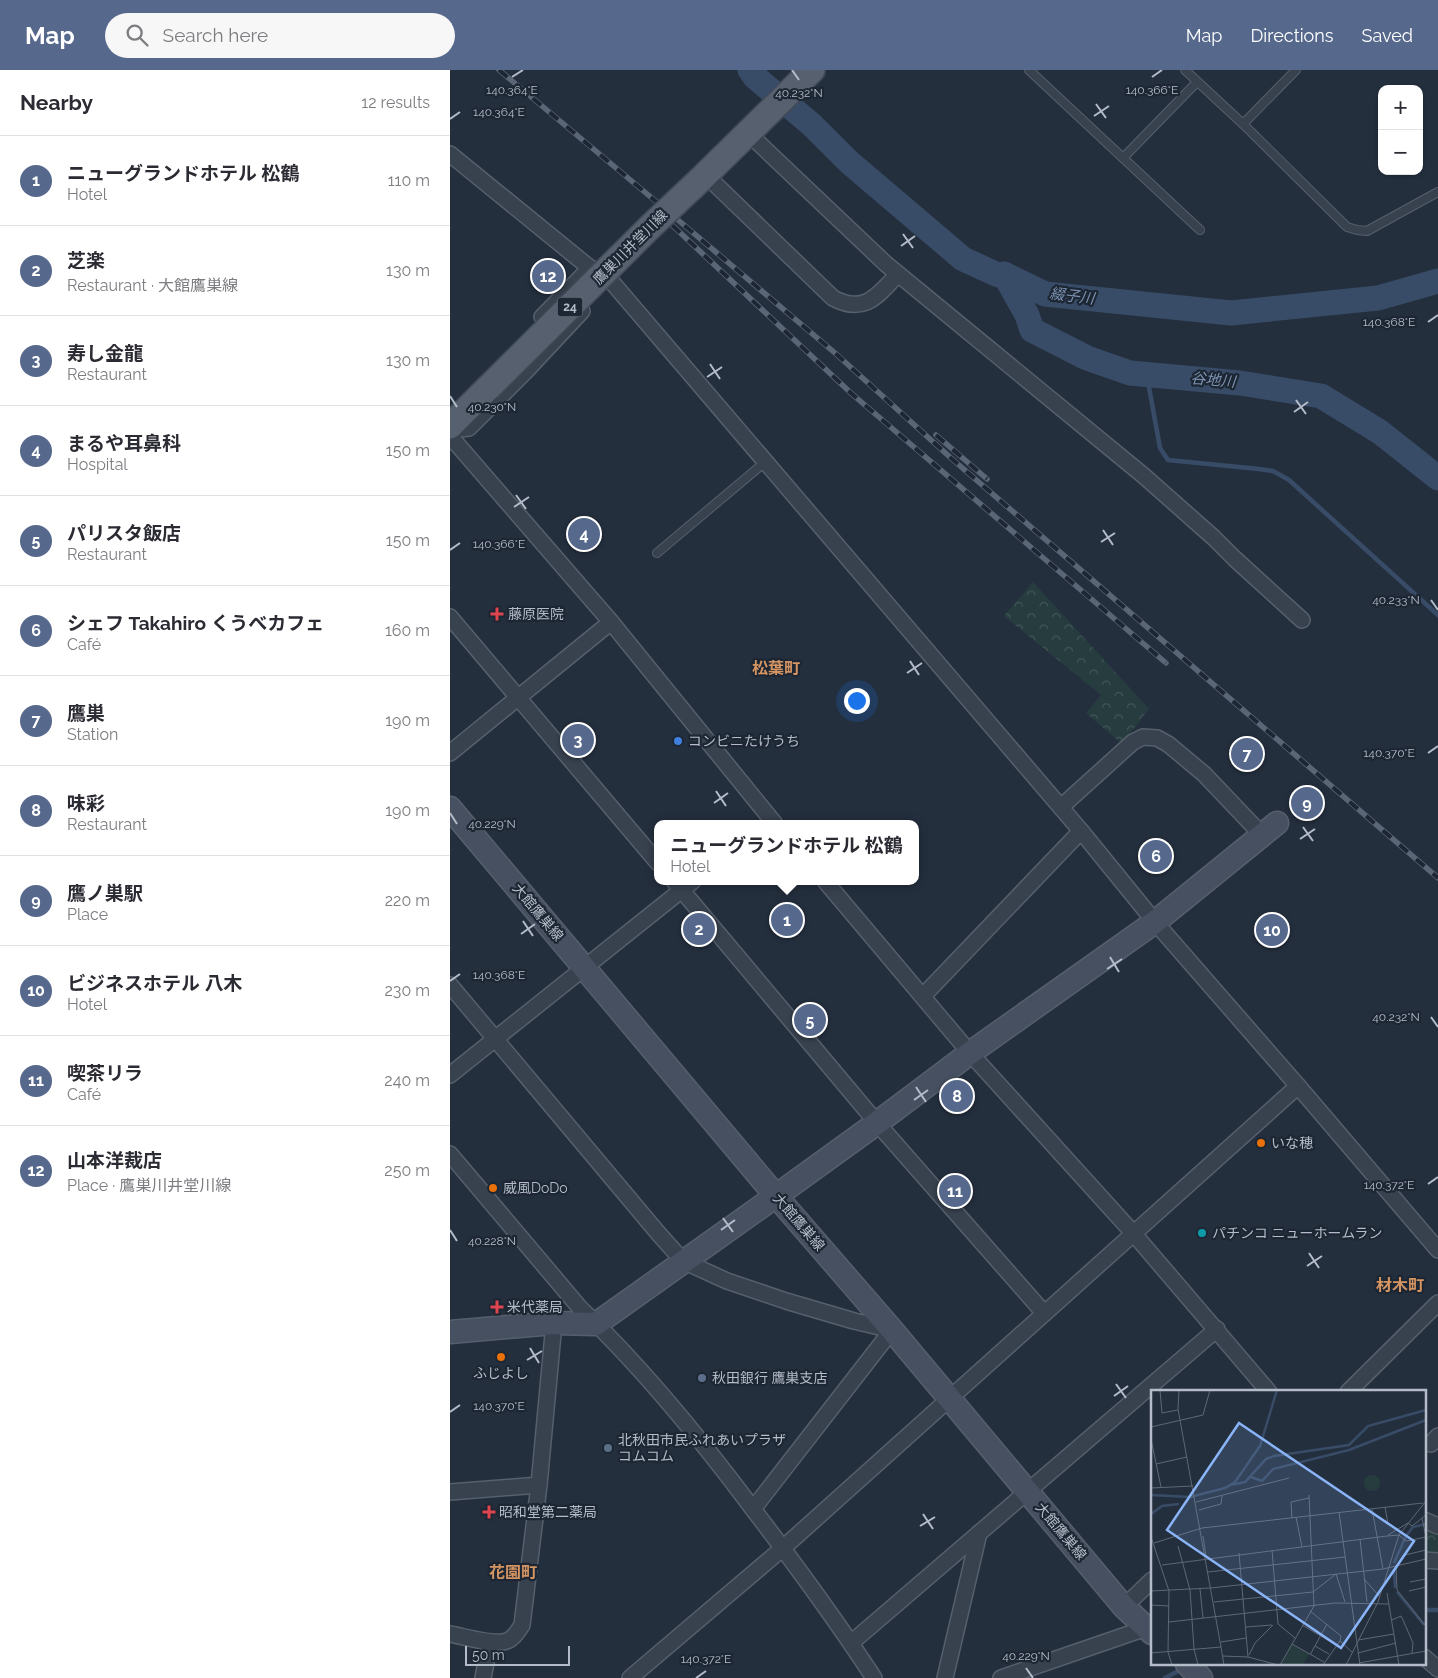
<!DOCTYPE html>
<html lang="en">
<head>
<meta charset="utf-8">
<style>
	body { margin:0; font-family:Raleway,"Noto Sans JP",sans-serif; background:#f7f7f7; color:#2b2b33 }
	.controls { position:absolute; right:15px; top:15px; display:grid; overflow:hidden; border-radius:10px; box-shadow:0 1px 4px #0004 }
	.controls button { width:45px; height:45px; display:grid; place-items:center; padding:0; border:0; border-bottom:1px solid #e1e1e2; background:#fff; color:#2b2b33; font:25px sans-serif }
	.scale { position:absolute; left:15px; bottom:12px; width:105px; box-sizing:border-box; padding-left:5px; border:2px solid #b4bcc9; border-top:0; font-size:14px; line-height:18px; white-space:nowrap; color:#b4bcc9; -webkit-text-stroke:4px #1d2633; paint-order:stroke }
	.you { position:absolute; left:406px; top:630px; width:18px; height:18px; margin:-12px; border:4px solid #fff; border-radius:50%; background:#1a73e8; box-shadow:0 0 0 8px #1a73e833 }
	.badge { display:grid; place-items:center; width:32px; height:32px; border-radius:50%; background:#56698c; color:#fff; font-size:16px; font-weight:700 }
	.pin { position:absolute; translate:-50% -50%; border:2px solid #fff; box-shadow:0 1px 5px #0006 }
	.popup { position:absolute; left:204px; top:750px; width:265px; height:65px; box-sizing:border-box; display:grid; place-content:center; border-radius:10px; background:#fff; filter:drop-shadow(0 1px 4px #0005); font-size:16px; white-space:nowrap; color:#7c7c81 }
	.popup b { font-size:19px; color:#2b2b33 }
	.popup::after { content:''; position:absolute; left:50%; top:100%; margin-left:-10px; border:10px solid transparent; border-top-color:#fff }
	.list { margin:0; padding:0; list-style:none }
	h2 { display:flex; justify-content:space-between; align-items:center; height:65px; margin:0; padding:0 20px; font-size:21px }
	h2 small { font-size:16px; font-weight:400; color:#7c7c81 }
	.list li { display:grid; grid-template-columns:32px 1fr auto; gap:15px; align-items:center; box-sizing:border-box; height:90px; padding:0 20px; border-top:1px solid #e1e1e2 }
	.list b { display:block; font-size:19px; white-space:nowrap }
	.list p { margin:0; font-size:16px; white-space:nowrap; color:#7c7c81 }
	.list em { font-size:16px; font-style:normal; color:#7c7c81 }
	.icon { flex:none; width:28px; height:28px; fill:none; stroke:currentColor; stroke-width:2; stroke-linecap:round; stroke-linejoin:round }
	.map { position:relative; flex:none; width:988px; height:1608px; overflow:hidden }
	header { display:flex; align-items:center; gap:30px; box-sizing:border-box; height:70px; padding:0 25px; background:#56698c; color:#fff }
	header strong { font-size:24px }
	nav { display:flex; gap:28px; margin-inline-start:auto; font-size:18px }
	.search { width:350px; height:45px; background:#f7f7f7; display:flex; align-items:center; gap:12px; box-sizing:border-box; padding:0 18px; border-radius:28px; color:#7c7c81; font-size:19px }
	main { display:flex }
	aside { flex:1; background:#fff }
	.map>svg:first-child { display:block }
	.park { fill:url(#park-crowns) }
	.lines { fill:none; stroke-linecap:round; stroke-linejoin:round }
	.stream { stroke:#394c67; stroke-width:4.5 }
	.river { stroke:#394c67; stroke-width:25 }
	.lane-casing { stroke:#565f6c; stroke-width:10 }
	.street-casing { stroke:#565f6c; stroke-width:18 }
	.secondary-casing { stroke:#565f6c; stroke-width:25 }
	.primary-casing { stroke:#414a57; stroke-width:28 }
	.lane { stroke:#38414e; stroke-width:8 }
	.street { stroke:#38414e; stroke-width:15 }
	.secondary { stroke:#465061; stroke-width:22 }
	.primary { stroke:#56606e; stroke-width:25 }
	.rail-casing { stroke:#5a6575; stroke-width:5.5 }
	.rail { stroke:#1d2633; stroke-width:4; stroke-dasharray:11; stroke-linecap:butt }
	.primary-bridge-casing { stroke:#414a57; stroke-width:28; stroke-linecap:butt }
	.primary-bridge { stroke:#56606e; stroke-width:25 }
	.ticks { fill:none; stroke:#b4bcc9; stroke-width:2 }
	.health-dot { fill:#e0444e; stroke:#1d2633; stroke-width:2 }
	.shop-dot { fill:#3f7fe0; stroke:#1d2633; stroke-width:2 }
	.food-dot { fill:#e8710a; stroke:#1d2633; stroke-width:2 }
	.culture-dot { fill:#0f9aa8; stroke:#1d2633; stroke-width:2 }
	.service-dot { fill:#5c6f8a; stroke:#1d2633; stroke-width:2 }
	.labels { text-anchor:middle; stroke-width:4.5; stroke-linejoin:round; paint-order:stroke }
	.shield { fill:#1d2633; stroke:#878f9c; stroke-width:1 }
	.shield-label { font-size:12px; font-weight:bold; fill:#b4bcc9 }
	.street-label { font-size:14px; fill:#b4bcc9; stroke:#1d2633 }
	.poi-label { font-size:14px; fill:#b4bcc9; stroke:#1d2633; text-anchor:start }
	.water-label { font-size:15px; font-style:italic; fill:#7c92b1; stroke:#1d2633 }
	.quarter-label { font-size:16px; font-weight:bold; fill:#d59563; stroke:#1d2633 }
	.inset-river { fill:none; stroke:#394c67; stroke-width:2.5 }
	.inset-road { fill:none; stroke:#5e6776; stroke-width:1 }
	.view { fill:#8ab4f8; fill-opacity:0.15; stroke:#8ab4f8; stroke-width:2.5 }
	.inset-edge { fill:none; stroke:#b4bcc9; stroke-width:2.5 }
	.ticks-label { font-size:12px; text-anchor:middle; fill:#b4bcc9; stroke:#1d2633; stroke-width:4.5; stroke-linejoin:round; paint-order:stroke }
</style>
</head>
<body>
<header>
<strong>Map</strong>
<div class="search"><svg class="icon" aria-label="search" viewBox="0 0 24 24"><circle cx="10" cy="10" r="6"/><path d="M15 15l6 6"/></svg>Search here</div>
<nav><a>Map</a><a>Directions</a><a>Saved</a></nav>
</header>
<main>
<aside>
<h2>Nearby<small>12 results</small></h2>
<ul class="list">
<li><span class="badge">1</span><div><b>ニューグランドホテル 松鶴</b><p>Hotel</p></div><em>110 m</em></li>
<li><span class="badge">2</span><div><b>芝楽</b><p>Restaurant · 大館鷹巣線</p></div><em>130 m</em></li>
<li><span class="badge">3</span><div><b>寿し金龍</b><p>Restaurant</p></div><em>130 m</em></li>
<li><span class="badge">4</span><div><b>まるや耳鼻科</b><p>Hospital</p></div><em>150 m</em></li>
<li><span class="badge">5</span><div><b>パリスタ飯店</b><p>Restaurant</p></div><em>150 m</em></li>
<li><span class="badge">6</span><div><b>シェフ Takahiro くうべカフェ</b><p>Café</p></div><em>160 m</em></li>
<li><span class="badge">7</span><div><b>鷹巣</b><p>Station</p></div><em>190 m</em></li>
<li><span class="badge">8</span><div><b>味彩</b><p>Restaurant</p></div><em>190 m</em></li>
<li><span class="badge">9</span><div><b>鷹ノ巣駅</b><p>Place</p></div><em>220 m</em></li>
<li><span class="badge">10</span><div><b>ビジネスホテル 八木</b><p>Hotel</p></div><em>230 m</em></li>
<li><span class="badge">11</span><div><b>喫茶リラ</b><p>Café</p></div><em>240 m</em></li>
<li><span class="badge">12</span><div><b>山本洋裁店</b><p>Place · 鷹巣川井堂川線</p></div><em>250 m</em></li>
</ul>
</aside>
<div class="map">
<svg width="988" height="1608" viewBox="0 0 988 1608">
	<defs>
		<pattern id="park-crowns" width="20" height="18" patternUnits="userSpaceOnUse" patternTransform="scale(1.25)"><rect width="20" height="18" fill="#263c3f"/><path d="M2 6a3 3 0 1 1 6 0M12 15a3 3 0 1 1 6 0" fill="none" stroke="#435659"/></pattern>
	</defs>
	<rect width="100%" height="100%" fill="#242f3e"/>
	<g class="park">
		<path d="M583,512L699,639L672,674L636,643L651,625L554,546Z"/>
		<path d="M974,1450L988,1456V1491L974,1490Z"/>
	</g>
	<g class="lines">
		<g class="stream">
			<path d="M697,306L710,378L718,390L809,399L823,401L839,410L988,545"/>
			<path d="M974,1540H988"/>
			<path d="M715,1608L732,1599"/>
		</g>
		<g class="river">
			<path d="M300,0L305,7L362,55L399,92L513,189L548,205L554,204L595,224L781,243L928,228L988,211"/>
			<path d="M554,204L577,245L582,260L637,288L680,303L790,313L871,326L930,362L988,408"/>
		</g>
		<g class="lane-casing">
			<g id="lane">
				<path d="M579,0L750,160"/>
				<path d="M735,0L793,54L897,157L907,160L917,161L988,122"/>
				<path d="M793,54L846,0"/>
				<path d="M673,88L747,12"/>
				<path d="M207,483L315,392"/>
			</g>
		</g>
		<g class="street-casing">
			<g id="street">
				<path d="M298,63L436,194L694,406L764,468L785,489L852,550"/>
				<path d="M0,84L140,198L161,211L631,761L705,852L848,1016L988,1180"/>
				<path d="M265,114L383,228C415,245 428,225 448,204"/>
				<path d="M92,247L140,198"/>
				<path d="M0,360L19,358L75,302L132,241"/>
				<path d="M0,366L161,552L325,754"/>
				<path d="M0,547L208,793"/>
				<path d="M0,683L161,552"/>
				<path d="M611,737L683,672L693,667L707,668L718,674L754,704L812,765"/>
				<path d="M224,811L427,1053L594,1243"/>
				<path d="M375,811L520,983L684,1164L819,1322"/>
				<path d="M0,915L208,1163L233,1191L277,1211L336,1231L404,1251L442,1260L303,1439"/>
				<path d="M473,926L631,761"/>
				<path d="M0,1005L243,811"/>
				<path d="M0,1084L130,1238C194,1299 250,1368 303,1439C345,1494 386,1550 424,1608"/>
				<path d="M898,1322L988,1233"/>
				<path d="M981,1374L988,1366"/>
				<path d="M0,1422L89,1415"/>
				<path d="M974,1450L988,1456"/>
				<path d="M974,1490L988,1491"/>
				<path d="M674,1537L702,1510"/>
				<path d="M0,1564C13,1566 47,1577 59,1570C65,1567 68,1561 72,1555L89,1415L104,1253"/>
				<path d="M401,1573L767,1259"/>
				<path d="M974,1587L988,1599"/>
				<path d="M33,1608L40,1572"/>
				<path d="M180,1608L333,1478L848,1016"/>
				<path d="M495,1608L529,1463"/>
				<path d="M551,1608L702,1556"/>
			</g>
		</g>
		<g class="secondary-casing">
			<g id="secondary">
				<path d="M0,738L326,1126L442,1260L674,1537L702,1563"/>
				<path d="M0,1262L104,1253L146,1254L326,1126L427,1053L520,983L705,852L827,753"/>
				<path d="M737,1594L751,1608"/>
			</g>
		</g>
		<g class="primary-casing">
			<g id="primary">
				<path d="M251,109L362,0"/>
				<path d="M0,356L38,318"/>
			</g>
		</g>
		<use href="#lane" class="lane"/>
		<use href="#street" class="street"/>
		<use href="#secondary" class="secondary"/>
		<use href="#primary" class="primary"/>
		<g class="rail-casing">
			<g id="rail">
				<path d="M49,0L221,144L385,283L502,389L988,808"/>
				<path d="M206,140L402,324L716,593"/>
				<path d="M486,365L537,409"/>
			</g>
		</g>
		<use href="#rail" class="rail"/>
		<g class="primary-bridge-casing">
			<path id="primary-bridge" d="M38,318L201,156L251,109"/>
		</g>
		<use href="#primary-bridge" class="primary-bridge"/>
	</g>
	<path class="ticks" d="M342,0L349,10M62,7L73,0M702,7L712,0M646,34L656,48M644,46L659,36M0,49L10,42M453,164L463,178M451,176L465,166M978,252L988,245M260,294L270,309M257,307L272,297M0,326L7,337M846,330L856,344M844,342L858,332M66,425L76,439M64,437L79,427M653,460L663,475M651,472L665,463M0,480L10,473M981,530L988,540M460,591L469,605M457,603L472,593M978,683L988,676M266,721L276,736M264,733L278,723M0,743L7,754M853,757L863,771M850,769L865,759M73,851L83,866M71,864L85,854M660,887L669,902M657,899L672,889M0,911L10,904M981,947L988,957M466,1017L476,1032M464,1030L478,1020M978,1114L988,1107M273,1148L283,1162M0,1160L7,1171M271,1160L285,1150M859,1183L869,1198M857,1196L872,1186M80,1278L89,1293M77,1290L92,1281M666,1314L676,1328M664,1326L678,1316M0,1342L10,1335M473,1444L483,1459M470,1456L485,1447M576,1598L583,1608M246,1608L256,1601"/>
	<g class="health-dot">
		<path d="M44.5 536.5h5v5h5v5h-5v5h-5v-5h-5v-5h5z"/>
		<path d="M44.5 1229.5h5v5h5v5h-5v5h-5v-5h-5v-5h5z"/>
		<path d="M36.5 1434.5h5v5h5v5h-5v5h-5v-5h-5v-5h5z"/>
	</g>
	<circle class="shop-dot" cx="228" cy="671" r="5"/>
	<g class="food-dot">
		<circle cx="811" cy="1073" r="5"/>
		<circle cx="43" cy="1118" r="5"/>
		<circle cx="51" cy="1287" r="5"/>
	</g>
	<circle class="culture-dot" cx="752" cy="1163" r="5"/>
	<g class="service-dot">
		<circle cx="252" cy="1308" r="5"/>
		<circle cx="158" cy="1378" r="5"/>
	</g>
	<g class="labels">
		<rect class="shield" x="107.5" y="227.5" width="25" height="19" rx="4"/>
		<g class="shield-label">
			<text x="120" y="241">24</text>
		</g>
		<g class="street-label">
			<text transform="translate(180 177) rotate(-45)" y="5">鷹巣川井堂川線</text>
			<text transform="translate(88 842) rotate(50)" y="5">大館鷹巣線</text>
			<text transform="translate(349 1152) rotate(49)" y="5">大館鷹巣線</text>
			<text transform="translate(611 1461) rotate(50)" y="5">大館鷹巣線</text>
		</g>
		<g class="poi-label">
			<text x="58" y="549">藤原医院</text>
			<text x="238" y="676">コンビニたけうち</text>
			<text x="821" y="1078">いな穂</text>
			<text x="53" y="1123">威風DoDo</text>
			<text x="762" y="1168">パチンコ ニューホームラン</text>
			<text x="57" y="1242">米代薬局</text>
			<text x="51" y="1308" text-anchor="middle">ふじよし</text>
			<text x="262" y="1313">秋田銀行 鷹巣支店</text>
			<text x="168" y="1375">北秋田市民ふれあいプラザ<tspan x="168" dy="16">コムコム</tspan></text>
			<text x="49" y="1447">昭和堂第二薬局</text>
		</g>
		<g class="water-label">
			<text transform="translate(622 226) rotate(7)" y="5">綴子川</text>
			<text transform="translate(763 310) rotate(5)" y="5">谷地川</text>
		</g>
		<g class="quarter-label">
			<text x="326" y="604">松葉町</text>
			<text x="950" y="1221">材木町</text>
			<text x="63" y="1508">花園町</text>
		</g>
	</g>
	<g transform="translate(701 1320)">
		<rect width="275" height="275" fill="#242f3e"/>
		<path d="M141,254L158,264L152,275H129Z" fill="#263c3f"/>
		<path d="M213 93a8 8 0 1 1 16 0a8 8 0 1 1-16 0Z" fill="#263c3f"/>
		<path class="inset-river" d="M100,87L111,91L122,79L198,60L275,30M79,95L94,92L115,69L123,66L198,55L217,36L275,20M0,105L39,107L74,98L84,92L109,56L126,0M0,124L11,116L28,114M243,173L255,146L262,137L275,134M243,180L244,198M246,202L273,235"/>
		<path class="inset-road" d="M9,0L11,23L27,20M0,37L52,25L59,0M0,49L10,97M5,74L36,67M0,98L42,96M45,112L138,88M234,117L237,134M221,119L232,179M48,120L70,114L71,106M188,122L209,275M145,127L151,157M141,128L140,112L158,108M271,128L275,147M237,145L257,133L261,136L275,125M52,146L55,166M0,147L18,201L17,262L21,275M209,149L216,212M3,153L51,138L272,113M27,156L39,200L43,259L47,275M121,160L127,234L144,248M88,163L97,267M254,165L275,160M11,175L236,146L248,145L255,151L275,147M245,176L246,200L275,236M57,182L194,167M214,190L228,206M259,192L275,189M60,198L232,179L275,169M49,199L52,228M0,201L59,198M258,201L275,197M236,203L248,275M63,212L162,202L185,184L194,212M0,215L18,216M159,221L190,246L189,251L201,262M241,230L250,226L252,230L262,253L261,263M18,232L184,213L238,214M151,235L185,255M95,237L121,235M207,250L243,244M70,252L95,248M141,254L173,272M164,256L178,264M70,257L73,275M0,263L70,257L27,19L28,0M207,263L245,253M98,265L104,253L122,235M159,265L176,234M71,266L97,267L127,275M208,273L275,261M129,275L163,216L158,105M172,275L189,251M195,275L227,212L248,145L275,111"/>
		<path class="view" d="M88,33L263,151L190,258L16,140Z"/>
		<rect width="275" height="275" class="inset-edge"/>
	</g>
	<g class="ticks-label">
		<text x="62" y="24">140.364°E</text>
		<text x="702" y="24">140.366°E</text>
		<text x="349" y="27">40.232°N</text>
		<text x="49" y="46">140.364°E</text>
		<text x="939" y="256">140.368°E</text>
		<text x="42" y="341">40.230°N</text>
		<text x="49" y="478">140.366°E</text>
		<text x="946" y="534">40.233°N</text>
		<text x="939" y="687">140.370°E</text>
		<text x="42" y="758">40.229°N</text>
		<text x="49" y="909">140.368°E</text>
		<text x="946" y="951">40.232°N</text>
		<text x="939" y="1119">140.372°E</text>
		<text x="42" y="1175">40.228°N</text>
		<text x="49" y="1340">140.370°E</text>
		<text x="576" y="1590">40.229°N</text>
		<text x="256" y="1593">140.372°E</text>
	</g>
</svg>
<div class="controls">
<button>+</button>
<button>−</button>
</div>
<div class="scale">50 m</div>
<div class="you"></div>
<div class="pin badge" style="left:337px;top:850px">1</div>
<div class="popup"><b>ニューグランドホテル 松鶴</b>Hotel</div>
<div class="pin badge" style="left:249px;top:859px">2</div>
<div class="pin badge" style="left:128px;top:670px">3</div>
<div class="pin badge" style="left:134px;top:464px">4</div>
<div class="pin badge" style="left:360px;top:950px">5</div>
<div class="pin badge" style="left:706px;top:786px">6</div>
<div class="pin badge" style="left:797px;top:684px">7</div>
<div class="pin badge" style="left:507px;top:1026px">8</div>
<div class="pin badge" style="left:857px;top:733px">9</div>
<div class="pin badge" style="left:822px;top:860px">10</div>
<div class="pin badge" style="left:505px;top:1121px">11</div>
<div class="pin badge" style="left:98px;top:206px">12</div>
</div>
</main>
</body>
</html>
